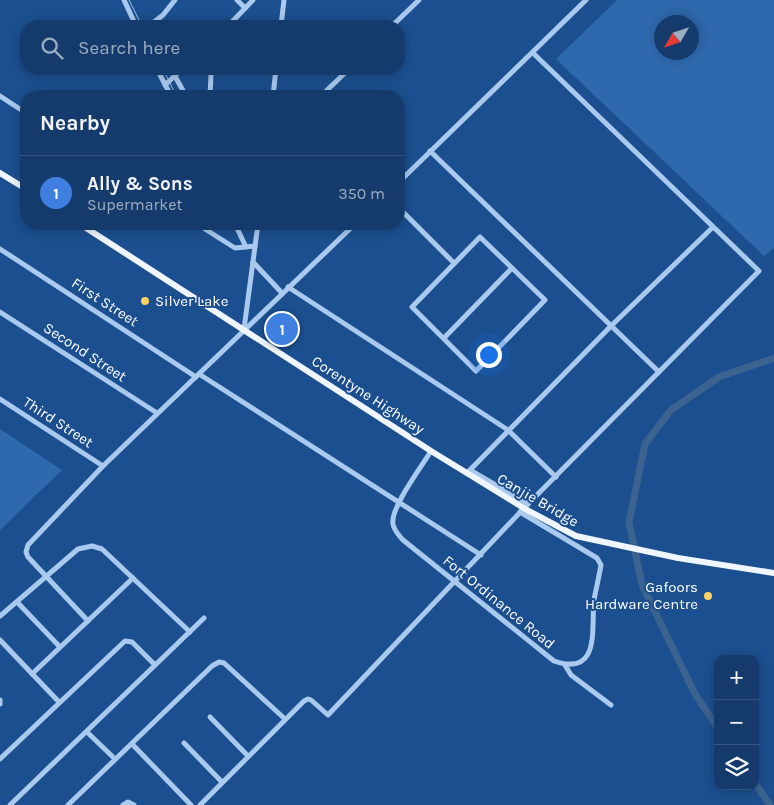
<!DOCTYPE html>
<html lang="en">
<head>
<meta charset="utf-8">
<style>
	body { margin:0; font-family:Karla,sans-serif; background:#214673; color:#f1f3f6 }
	.controls { position:absolute; right:15px; bottom:15px; display:grid; overflow:hidden; border-radius:10px; box-shadow:0 2px 12px #0003 }
	.controls button { width:45px; height:45px; display:grid; place-items:center; padding:0; border:0; border-bottom:1px solid #33557e; background:#143b6b; color:#f1f3f6; font:25px sans-serif }
	.compass { position:absolute; left:654px; top:15px; width:45px; height:45px; border-radius:50%; background:#143b6b; box-shadow:0 2px 12px #0003; rotate:231deg }
	.you { position:absolute; left:488px; top:354px; width:18px; height:18px; margin:-12px; border:4px solid #fff; border-radius:50%; background:#1a73e8; box-shadow:0 0 0 8px #1a73e833 }
	.badge { display:grid; place-items:center; width:32px; height:32px; border-radius:50%; background:#d6ab8b; color:#fff; font-size:16px; font-weight:700 }
	.pin { position:absolute; translate:-50% -50%; border:2px solid #fff; box-shadow:0 1px 5px #0006 }
	.list { margin:0; padding:0; list-style:none }
	h2 { display:flex; justify-content:space-between; align-items:center; height:65px; margin:0; padding:0 20px; font-size:21px }
	h2 small { font-size:16px; font-weight:400; color:#9dadc1 }
	.list li { display:grid; grid-template-columns:32px 1fr auto; gap:15px; align-items:center; box-sizing:border-box; height:75px; padding:0 20px; border-top:1px solid #33557e }
	.list b { display:block; font-size:19px; white-space:nowrap }
	.list p { margin:0; font-size:16px; white-space:nowrap; color:#9dadc1 }
	.list em { font-size:16px; font-style:normal; color:#9dadc1 }
	.icon { flex:none; width:28px; height:28px; fill:none; stroke:currentColor; stroke-width:2; stroke-linecap:round; stroke-linejoin:round }
	.map { position:relative; flex:none; width:774px; height:805px; overflow:hidden }
	.search { position:absolute; background:#143b6b; box-shadow:0 2px 12px #0003; left:20px; top:20px; width:385px; height:55px; display:flex; align-items:center; gap:12px; box-sizing:border-box; padding:0 18px; border-radius:20px; color:#9dadc1; font-size:19px }
	.panel { position:absolute; background:#143b6b; box-shadow:0 2px 12px #0003; left:20px; top:90px; width:385px; height:140px; border-radius:20px }
	.map>svg:first-child { display:block }
	.green { fill:#2e69ad; fill-rule:evenodd }
	.lines { fill:none; stroke-linecap:round; stroke-linejoin:round }
	.stream { stroke:#9cc4f0; stroke-width:1 }
	.river { stroke:#3c6290; stroke-width:7 }
	.minor { stroke:#a9c9ee; stroke-width:5 }
	.major { stroke:#f0f6ff; stroke-width:6 }
	.poi-dot { fill:#ffd166; stroke:#1b4f8f; stroke-width:2 }
	.labels { text-anchor:middle; stroke-width:4; stroke-linejoin:round; paint-order:stroke }
	.poi-label { font-size:15px; fill:#fff; stroke:#1b4f8f; text-anchor:start }
	.street-label { font-size:15px; fill:#fff; stroke:#1b4f8f }
</style>
</head>
<body>
<div class="map">
<svg width="774" height="805" viewBox="0 0 774 805">
	<rect width="100%" height="100%" fill="#1b4f8f"/>
	<g class="green">
		<path d="M617,0H774V248L764,256L556,59ZM662,22H692V52H662Z"/>
		<path d="M0,429L62,470L0,530Z"/>
	</g>
	<g class="lines">
		<g class="stream">
			<path d="M129,0L142,26"/>
			<path d="M163,69L168,79"/>
			<path d="M170,83L176,96"/>
		</g>
		<g class="river">
			<path d="M718,728L695,694L642,585L629,522L645,444L671,410L719,377L774,358"/>
			<path d="M755,783L770,805"/>
		</g>
		<g class="minor">
			<path d="M124,0L136,26"/>
			<path d="M237,0L245,8"/>
			<path d="M149,26L163,15L175,0"/>
			<path d="M228,26L253,0"/>
			<path d="M281,26L284,0"/>
			<path d="M392,26L419,0"/>
			<path d="M157,69L171,96"/>
			<path d="M171,69L186,96"/>
			<path d="M209,69L211,75L210,96"/>
			<path d="M165,85L182,69"/>
			<path d="M0,96L26,113"/>
			<path d="M273,96L276,69"/>
			<path d="M321,96L349,69"/>
			<path d="M430,151L659,372"/>
			<path d="M399,182L586,0"/>
			<path d="M399,208L454,263"/>
			<path d="M197,224L235,248L255,246"/>
			<path d="M235,224L246,247"/>
			<path d="M480,237L545,300L476,371L412,307Z"/>
			<path d="M0,249L196,377"/>
			<path d="M253,262L282,293"/>
			<path d="M288,287L508,430L556,477"/>
			<path d="M0,312L157,413"/>
			<path d="M244,329L258,224"/>
			<path d="M444,338L512,268"/>
			<path d="M199,374L481,555"/>
			<path d="M0,399L103,466"/>
			<path d="M431,451C422,466 390,508 393,524C394,531 399,535 403,540L554,661C601,677 591,629 594,600C596,589 599,577 601,565L597,558L520,512"/>
			<path d="M470,470L528,504"/>
			<path d="M467,473L611,326L713,227"/>
			<path d="M17,602L60,647"/>
			<path d="M0,616L78,549L92,546L102,549L190,632"/>
			<path d="M88,621L28,557L26,552L28,545L103,466L355,224"/>
			<path d="M0,640L59,702"/>
			<path d="M565,665L571,675L611,705"/>
			<path d="M32,674L133,578"/>
			<path d="M0,700V704"/>
			<path d="M210,717L248,756"/>
			<path d="M87,732L115,759"/>
			<path d="M184,743L222,782"/>
			<path d="M132,744L191,805"/>
			<path d="M0,759L125,641L132,642L155,665"/>
			<path d="M10,805L204,618"/>
			<path d="M68,805L212,666L219,662L224,663L285,719"/>
			<path d="M123,805L128,802L134,805"/>
			<path d="M200,805L304,701L308,699L311,700L328,715L528,504L759,271L533,53"/>
		</g>
		<g class="major">
			<path d="M0,173L26,189"/>
			<path d="M80,224L431,451L527,510L576,536L678,558L774,573"/>
		</g>
	</g>
	<g class="poi-dot">
		<circle cx="145" cy="301" r="5"/>
		<circle cx="708" cy="596" r="5"/>
	</g>
	<g class="labels">
		<g class="poi-label">
			<text x="155" y="306">Silver Lake</text>
			<text x="698" y="592" text-anchor="end">Gafoors<tspan x="698" dy="17">Hardware Centre</tspan></text>
		</g>
		<g class="street-label">
			<text transform="translate(105 302) rotate(33)" y="5">First Street</text>
			<text transform="translate(85 352) rotate(33)" y="5">Second Street</text>
			<text transform="translate(368 395) rotate(33)" y="5">Corentyne Highway</text>
			<text transform="translate(58 422) rotate(33)" y="5">Third Street</text>
			<text transform="translate(538 500) rotate(30)" y="5">Canjie Bridge</text>
			<text transform="translate(499 602) rotate(39)" y="5">Fort Ordinance Road</text>
		</g>
	</g>
</svg>
<div class="controls">
<button>+</button>
<button>−</button>
<button><svg class="icon" aria-label="layers" viewBox="0 0 24 24"><path d="M12 4l9 5-9 5-9-5zM3 14l9 5 9-5"/></svg></button>
</div>
<svg class="compass" viewBox="-18 -18 36 36"><path d="M0-13l5 13h-10z" fill="#e53935"/><path d="M0 13l5-13h-10z" fill="#9dadc1"/></svg>
<div class="you"></div>
<div class="pin badge" style="left:282px;top:329px;background:#3f7fe0">1</div>
<div class="search"><svg class="icon" aria-label="search" viewBox="0 0 24 24"><circle cx="10" cy="10" r="6"/><path d="M15 15l6 6"/></svg>Search here</div>
<section class="panel">
<h2>Nearby<small></small></h2>
<ul class="list">
<li><span class="badge" style="background:#3f7fe0">1</span><div><b>Ally &amp; Sons</b><p>Supermarket</p></div><em>350 m</em></li>
</ul>
</section>
</div>
</body>
</html>
